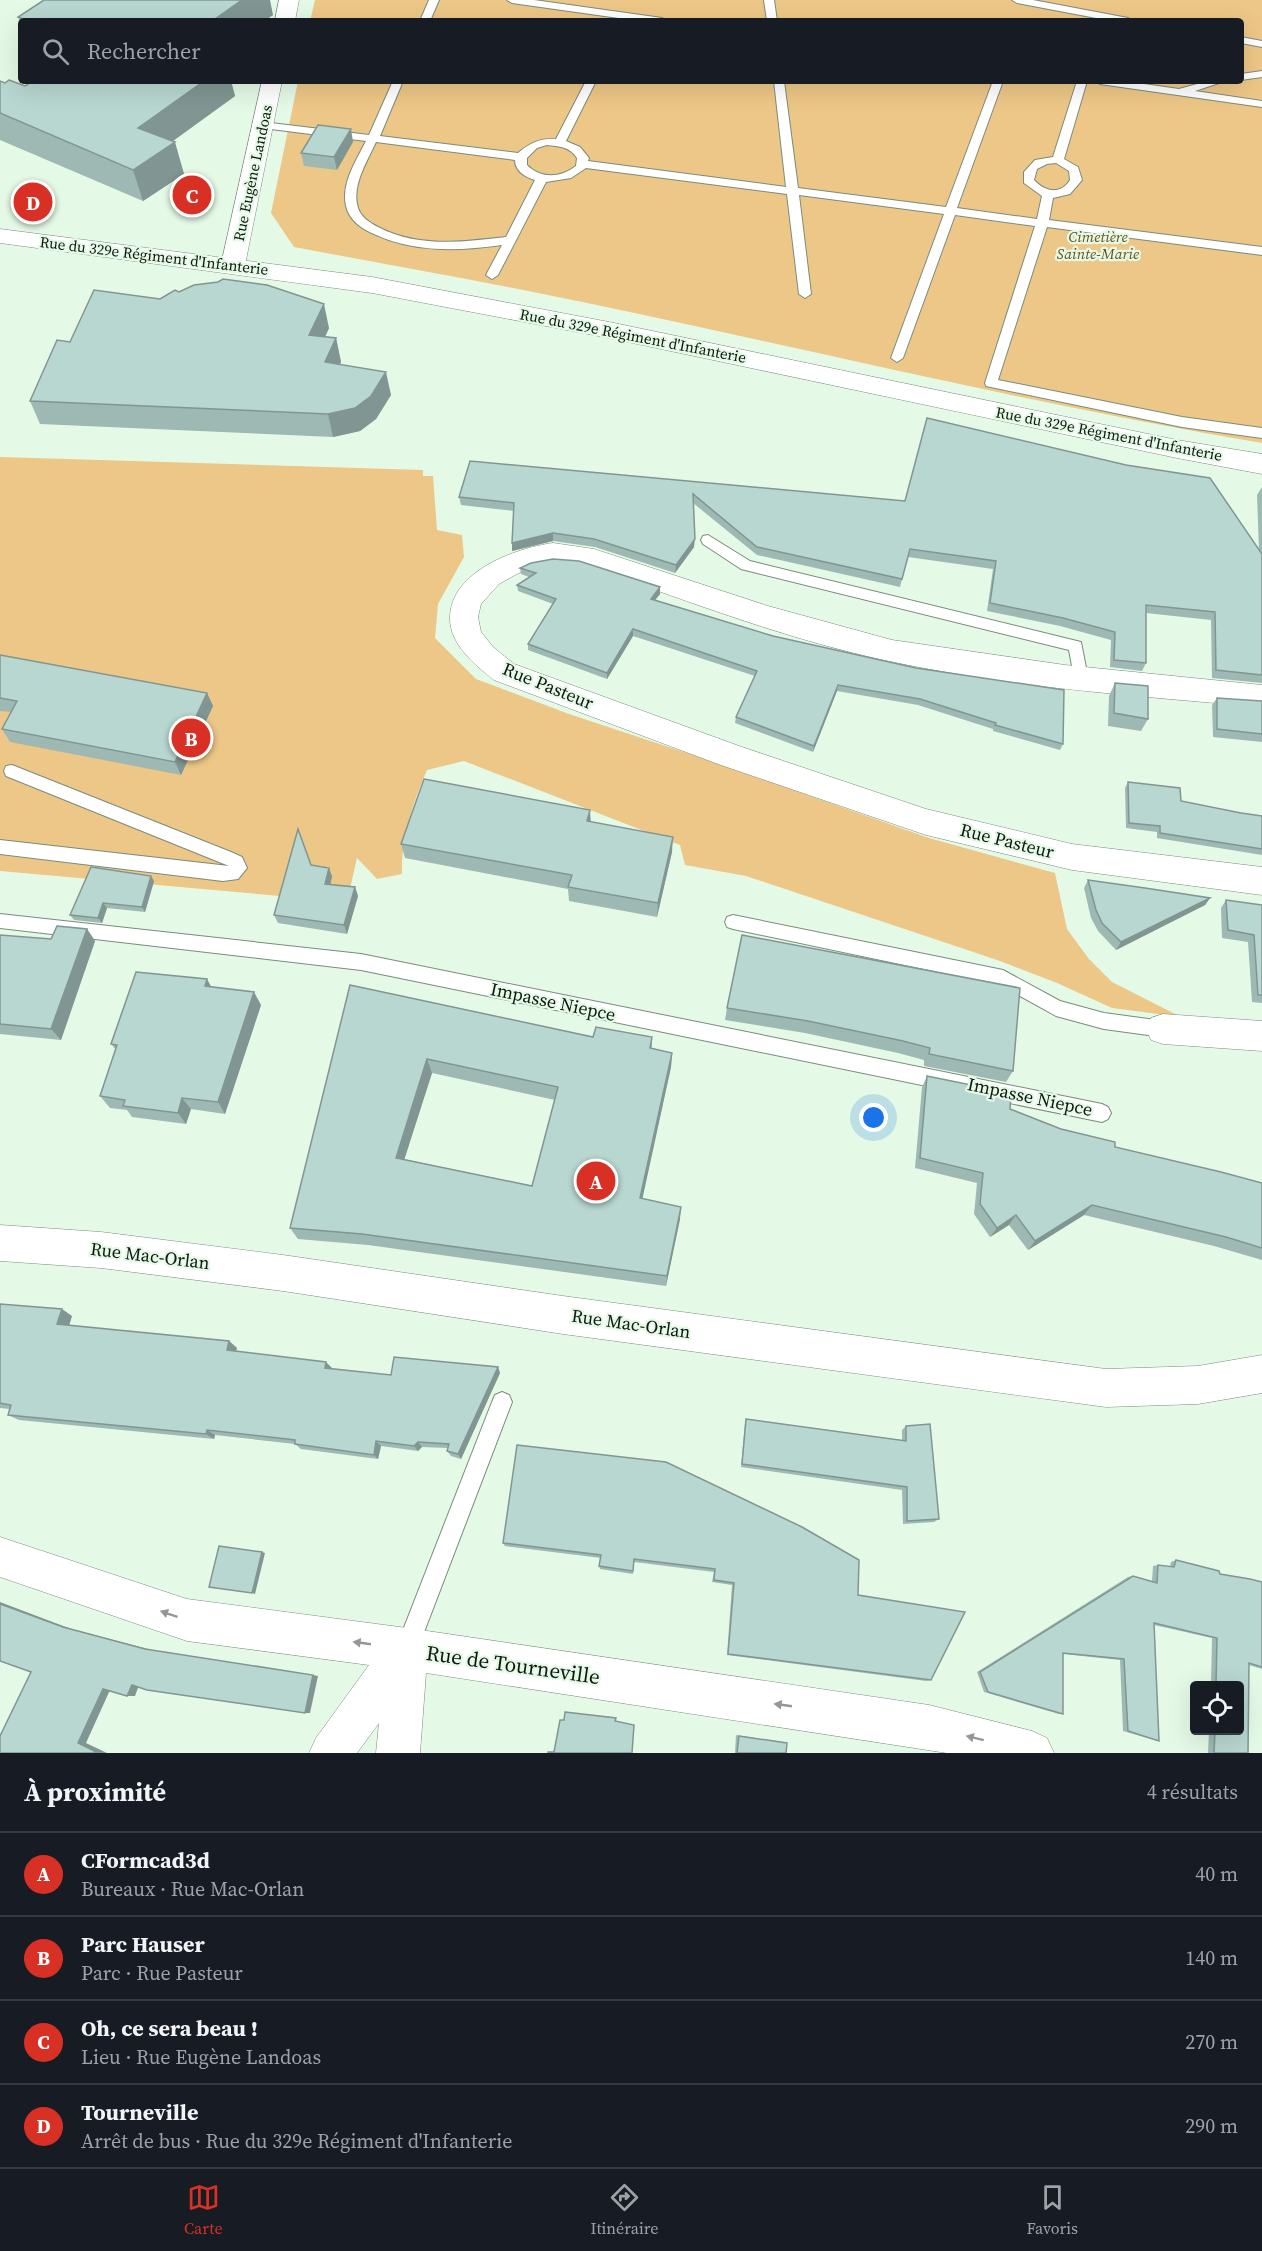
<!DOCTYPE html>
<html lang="fr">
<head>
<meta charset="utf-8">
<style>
	body { margin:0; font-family:"Source Serif 4",serif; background:#242831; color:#f1f3f6 }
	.controls { position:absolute; right:18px; bottom:18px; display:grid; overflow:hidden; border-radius:6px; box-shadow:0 6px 24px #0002 }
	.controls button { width:54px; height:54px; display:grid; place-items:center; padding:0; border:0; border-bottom:2px solid #363941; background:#171b24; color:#f1f3f6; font:30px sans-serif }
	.you { position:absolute; left:874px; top:1118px; width:21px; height:21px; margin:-15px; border:4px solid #fff; border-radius:50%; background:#1a73e8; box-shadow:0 0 0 9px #1a73e833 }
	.badge { display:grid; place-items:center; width:39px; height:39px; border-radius:50%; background:#d93025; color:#fff; font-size:20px; font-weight:700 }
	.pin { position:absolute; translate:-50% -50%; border:3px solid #fff; box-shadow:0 2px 6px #0006 }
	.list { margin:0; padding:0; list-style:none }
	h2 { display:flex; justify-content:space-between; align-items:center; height:78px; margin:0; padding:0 24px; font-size:26px }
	h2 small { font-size:20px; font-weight:400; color:#9ea1a6 }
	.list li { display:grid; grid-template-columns:39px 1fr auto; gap:18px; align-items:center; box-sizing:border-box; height:84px; padding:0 24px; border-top:2px solid #363941 }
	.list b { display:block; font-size:22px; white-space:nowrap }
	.list p { margin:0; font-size:20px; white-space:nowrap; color:#9ea1a6 }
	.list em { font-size:20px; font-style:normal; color:#9ea1a6 }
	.icon { flex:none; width:33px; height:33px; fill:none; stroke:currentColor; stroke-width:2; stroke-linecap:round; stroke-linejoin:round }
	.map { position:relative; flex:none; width:1262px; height:1753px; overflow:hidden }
	.search { position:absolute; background:#171b24; box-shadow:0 6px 24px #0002; left:18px; right:18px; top:18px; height:66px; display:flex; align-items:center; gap:15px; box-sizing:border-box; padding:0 21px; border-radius:6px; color:#9ea1a6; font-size:22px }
	.sheet { height:414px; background:#171b24 }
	nav { display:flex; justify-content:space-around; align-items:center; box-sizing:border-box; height:84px; border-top:2px solid #363941; background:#171b24; font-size:16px; color:#9ea1a6 }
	nav a { display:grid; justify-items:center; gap:3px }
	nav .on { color:#d93025 }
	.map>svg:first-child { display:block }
	.green { fill:#edc787 }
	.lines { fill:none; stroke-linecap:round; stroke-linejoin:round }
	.service-casing { stroke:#798c7a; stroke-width:2 }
	.minor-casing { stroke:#798c7a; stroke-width:1 }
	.tertiary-casing { stroke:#798c7a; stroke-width:1 }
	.service { fill:#fff; fill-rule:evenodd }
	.minor { fill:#fff; fill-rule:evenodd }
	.tertiary { fill:#fff; fill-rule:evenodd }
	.wall { fill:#9eb9b3; fill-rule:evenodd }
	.shaded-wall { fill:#819692 }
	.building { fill:#b8d7d0; stroke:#819692; stroke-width:1.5; fill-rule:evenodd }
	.oneway { fill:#949794 }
	.labels { text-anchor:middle; stroke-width:4.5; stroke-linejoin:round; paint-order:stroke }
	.far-street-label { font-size:15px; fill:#111811; stroke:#e5fae6 }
	.far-park-label { font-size:15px; font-style:italic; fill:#6a4f1d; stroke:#e5fae6 }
	.street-label { font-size:18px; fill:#111811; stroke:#e5fae6 }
	.near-street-label { font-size:21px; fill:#111811; stroke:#e5fae6 }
</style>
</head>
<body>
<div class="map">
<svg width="1262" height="1753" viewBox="0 0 1262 1753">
	<rect width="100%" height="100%" fill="#e5fae6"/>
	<g class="green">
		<path d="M315,0H1262V443C1017,402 776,341 533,292C453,276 373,262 294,247L271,213L298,81H1241V21H310Z"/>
		<path d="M0,457L423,470V476H433L437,530L462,535L464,557L438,604L435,638L476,679L569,714L711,761L929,838L1055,873L1067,929L1089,959L1112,982L1181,1017L1112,1008L1057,983L1000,961L746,876L685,865L680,845L464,761L427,770C413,802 401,839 402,874L377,879L357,858L347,902L0,871Z"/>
	</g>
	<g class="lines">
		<g class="service-casing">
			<g id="service">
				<path d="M429,0H439L430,21H420Z"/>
				<path d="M507,0H534L662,18L667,21H640L512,3Z"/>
				<path d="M764,0H774L777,21H767Z"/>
				<path d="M1012,0H1033L1128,18L1133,21H1112L1017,3Z"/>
				<path d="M1241,37L1262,41V47L1241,43Z"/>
				<path d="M1262,71V77L1241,80V74Z"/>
				<path d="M393,81H403L380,136L518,153C530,143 540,138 556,139L586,81H596L566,141L580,147L589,158L588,161L786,187L774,81H784L798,188L946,207L993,81H1003L957,208L1037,219L1042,196L1024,183V172L1035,160L1053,157L1077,81H1087L1064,159L1078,167L1082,180L1070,194L1053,198L1049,220L1262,247V255L1047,227L998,380L1182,417L1262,428V438L1182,427L986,386L985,383L1035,226L955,215L903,358L897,362L891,358L944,214L799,195L811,294L805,298L799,294L787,194L586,168L571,178L546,182L498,275L492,279L486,275L502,245C458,251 415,253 374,234C362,229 349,220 346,206C341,183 356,161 366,141L263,128L257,125L263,122L369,135ZM376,142L515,160C515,171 525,177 535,180L506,237C462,242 418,248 378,227C370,223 361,217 358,208C351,186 367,162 376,142ZM547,145C559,146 570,147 577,158L576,166C560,178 541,179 527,165V158L537,148ZM1056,163L1069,171L1070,180C1061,195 1045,192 1034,180L1037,169L1047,164Z"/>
				<path d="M1095,81H1123L1179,89L1208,81H1225L1195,91L1262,101V107L1100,84Z"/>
				<path d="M708,535L750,561L1081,642L1088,678L1085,682H1075L1069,650L741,569L703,544L701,540L703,536Z"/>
				<path d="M12,765L231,852L242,857L247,868L238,879L223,881L0,854V840L229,866L6,776L4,771L6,766Z"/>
				<path d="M0,914L361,954L1102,1104L1108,1107L1111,1113L1108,1119L1102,1122L361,970L0,928Z"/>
				<path d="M733,915L1003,970L1060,1001L1104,1013L1163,1021L1169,1023L1172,1029L1169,1035L1163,1037L1104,1029L1056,1016L1000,985L733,929L727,927L725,922L727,917Z"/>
				<path d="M502,1392L509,1395L512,1402L418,1648L415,1656L407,1659L399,1656L396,1648L492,1402L495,1395Z"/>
			</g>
		</g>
		<g class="minor-casing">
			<g id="minor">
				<path d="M279,0H299L295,21H275Z"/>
				<path d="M262,81H282L245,265L241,270L233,272L225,270L221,265Z"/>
				<path d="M553,543L594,549L768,606L892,640L1065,665L1262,685V707C1136,696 1008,687 884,660C787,639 693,603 599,570L580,565L553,563L531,567L515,575L499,584L481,604L478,617L481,632L493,647L514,664L739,746L926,809L1072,844L1262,867V895L1072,870L926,835L718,764L494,680C475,665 449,644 450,617C451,571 516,548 553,543Z"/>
				<path d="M1163,1014L1262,1021V1051L1163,1044L1151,1040L1146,1029L1151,1018Z"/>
				<path d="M0,1225L101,1232L283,1255L563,1296L1106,1369L1198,1366L1262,1355V1393L1198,1404L1106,1407L563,1334L283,1291L101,1268L0,1261Z"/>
				<path d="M0,1537L187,1599L407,1628L929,1705L1032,1731L1047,1738L1054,1753H947L426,1673L420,1753H376L379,1723L357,1753H309L316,1738L369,1665L187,1641L0,1577Z"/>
			</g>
		</g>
		<g class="tertiary-casing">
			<path id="tertiary" d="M0,229L372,277L609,322L1177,440L1262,454V474L1177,458L609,338L372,293L0,243Z"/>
		</g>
		<use href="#service" class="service"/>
		<use href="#minor" class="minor"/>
		<use href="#tertiary" class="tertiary"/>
	</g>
	<g class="wall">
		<path d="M273,15L264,21H21V25L18,17Z"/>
		<path d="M0,81L5,83L25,86L33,81H231L235,96L173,141L184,174L143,201L0,140Z"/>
		<path d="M353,142L337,170L304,166L301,153Z"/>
		<path d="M179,292L329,328L325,337L336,338L341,362L339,365L391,395L376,419L360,431L333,437L40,424L30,401L70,342L160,299Z"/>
		<path d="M470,461L1259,550L1257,495L1262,487V683L1212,678L1211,620L1146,613V663L1142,671L1110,667L1111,640L1060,626L987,611L993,569L908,557L900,587L757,555L693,503L694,547L675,573L595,547L553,541L512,551L514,511L461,505L459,497Z"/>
		<path d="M520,568L660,594L655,600L1063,744L1060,750L993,731V729L918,705L837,691L813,752L735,723L736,717L755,676L633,636L607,679L528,650V644L553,604L518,591L517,585L529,577L521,574Z"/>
		<path d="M0,655L207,693L213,706L181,775L10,742L2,729L11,712L0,711Z"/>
		<path d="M1115,683L1148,719L1141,731L1108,726L1109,696Z"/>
		<path d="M1217,698L1262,701V742L1213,737L1212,705Z"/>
		<path d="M1128,782L1181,801L1241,813L1262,816V855L1157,838V832L1126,828L1125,788Z"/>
		<path d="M591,822L672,852L657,917L569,901L568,889L405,858L401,844Z"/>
		<path d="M332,876L330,884L355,887L358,896L347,934L278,923L274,915Z"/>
		<path d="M1088,880L1210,898L1205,905L1116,950L1098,931L1091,918L1084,888Z"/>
		<path d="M154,881L145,912L107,908L102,923L74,920L70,915Z"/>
		<path d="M1226,900L1262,905V1003L1252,1002L1248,942L1222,938L1221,908Z"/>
		<path d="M87,929L95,941L61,1040L0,1034V935L51,939Z"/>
		<path d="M742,935L1013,1071L1006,1082L924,1066V1060L898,1053L805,1033L725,1020L727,1008Z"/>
		<path d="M350,985L593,1037H652V1048L672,1053L671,1067L642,1198L680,1219L666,1286L368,1245L298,1239L290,1228ZM432,1073L555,1100L532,1186L404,1159Z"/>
		<path d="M212,987L261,1005L225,1114L191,1109L186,1124L132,1117L127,1110L110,1108L100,1096L116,1050L111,1044Z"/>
		<path d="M927,1076L1061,1129L1115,1147L1262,1183V1260L1214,1246L1084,1215L1028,1250L1009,1225L990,1237L974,1214L977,1183L915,1168L922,1087Z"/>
		<path d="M0,1304L72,1316L69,1326L229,1341L237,1348L236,1351L332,1368L331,1369L391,1375L498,1367L500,1373L461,1459L451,1456L447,1451L448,1448L422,1447L418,1451L381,1446L378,1459L301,1449L295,1444L215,1435L214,1439L19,1420L8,1415L9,1409L0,1408Z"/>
		<path d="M746,1419L902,1440V1430L906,1426L939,1519L934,1522L903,1524L902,1490L741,1467L745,1423Z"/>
		<path d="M517,1445L858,1595L931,1680L926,1681L727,1655L732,1585L712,1582L714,1572L634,1562L633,1574L600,1569L599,1566L601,1558L505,1546L503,1543Z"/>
		<path d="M1176,1560L1220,1574L1262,1582V1669L1249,1665L1248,1753H1208L1209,1731H1239V1686H1211L1212,1638L1154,1625L1159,1741L1154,1740L1123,1731L1120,1660L1063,1654V1714H1059L984,1692L977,1672L1128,1577L1133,1576L1152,1581L1153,1566L1158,1565L1170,1567L1171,1562Z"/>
		<path d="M736,1735L787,1743L786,1753H735Z"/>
	</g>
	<g class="shaded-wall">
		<path d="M242,0H270L273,15L264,21H212Z"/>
		<path d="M204,81H231L235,96L148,159L138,128Z"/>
		<path d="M351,129L353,142L337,170L334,157Z"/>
		<path d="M175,142L184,174L143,201L133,170Z"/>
		<path d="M324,304L329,328L315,359L309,335Z"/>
		<path d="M336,338L341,362L330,386L325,362Z"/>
		<path d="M386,372L391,395L376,419L360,431L333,437L328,414Z"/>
		<path d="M553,533V541L512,551V543Z"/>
		<path d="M695,539L694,547L675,573L676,565Z"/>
		<path d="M660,587V594L651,605V599Z"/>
		<path d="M633,629V636L607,679V673Z"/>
		<path d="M838,685L837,691L813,752L814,746Z"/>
		<path d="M207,693L213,706L181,775L175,762Z"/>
		<path d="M590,810L591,825L587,821Z"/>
		<path d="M673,837L672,852L657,917L658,903Z"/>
		<path d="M329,868L332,876L329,893L325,884Z"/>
		<path d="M151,876L154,881L145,912L142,907Z"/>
		<path d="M355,887L358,896L347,934L344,925Z"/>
		<path d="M1210,898L1205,905L1116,950L1121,942Z"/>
		<path d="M103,903L107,908L102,923L98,918Z"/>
		<path d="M87,929L95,941L61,1040L51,1029Z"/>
		<path d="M207,979L214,992L205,986Z"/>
		<path d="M254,992L261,1005L225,1114L218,1102Z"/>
		<path d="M672,1053L671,1067L640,1210V1198Z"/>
		<path d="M427,1059L432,1073L401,1170L396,1158Z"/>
		<path d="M182,1098L191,1109L186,1124L178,1113Z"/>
		<path d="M1092,1205L1084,1215L1028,1250L1035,1241Z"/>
		<path d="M681,1207L680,1219L666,1286L667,1276Z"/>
		<path d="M1016,1215L1009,1225L990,1237L997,1228Z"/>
		<path d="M62,1309L72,1316L67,1331L57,1324Z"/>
		<path d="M229,1341L237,1348L234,1357L227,1350Z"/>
		<path d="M326,1362L332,1368L330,1374L325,1368Z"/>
		<path d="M498,1367L500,1373L461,1459L458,1454Z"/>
		<path d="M207,1430L215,1435L214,1439L206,1434Z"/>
		<path d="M376,1441L381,1446L378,1459L374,1455Z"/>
		<path d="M418,1442L422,1447L418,1451L414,1446Z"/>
		<path d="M262,1552L265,1553L255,1594L252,1593Z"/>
		<path d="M0,1602L71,1629L152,1650L145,1649L63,1627L0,1604Z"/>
		<path d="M313,1675L318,1676L310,1713H305Z"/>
		<path d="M132,1685H139L135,1696H127Z"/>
		<path d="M103,1689L110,1690L86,1743L107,1753H98L78,1743Z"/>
	</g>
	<g class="building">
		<path d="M44,0H242L212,21H29L18,17Z"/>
		<path d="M9,80L25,86L33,81H204L138,128L175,142L133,170L0,113V81L5,83Z"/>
		<path d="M318,125L351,129L334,157L301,153Z"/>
		<path d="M223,279L267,285L324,304L309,335L336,338L325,362L386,372L371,396L355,408L328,414L30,401L57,340L70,342L94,290L160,299L175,290L179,292L194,285L218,282Z"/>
		<path d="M927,418L1126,465L1210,478L1262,554V675L1216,670L1215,612L1146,605V663L1114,660L1115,632L1063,618L990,603L996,561L910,549L902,579L757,547L693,494L695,539L676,565L594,539L553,533L512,543L514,503L459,497L470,461L905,501Z"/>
		<path d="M553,559L579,561L660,587L651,599L773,636L916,668L1064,690L1063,744L995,725L996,723L920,699L838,685L814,746L736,717L757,671L633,629L607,673L528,644L556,599L517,585L536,573L520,568L531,563Z"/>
		<path d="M0,655L207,693L175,762L2,729L17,701L0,698Z"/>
		<path d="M1115,683L1148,686V719L1114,713Z"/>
		<path d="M1217,698L1262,701V734L1217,729Z"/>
		<path d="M424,779L590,810L587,821L673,837L658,903L568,887L572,875L401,844Z"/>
		<path d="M1128,782L1180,788L1181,801L1241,813L1262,816V849L1160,833V826L1129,823Z"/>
		<path d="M298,829L311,865L329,868L325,884L355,887L344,925L274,915Z"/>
		<path d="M91,867L151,876L142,907L103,903L98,918L70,915Z"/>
		<path d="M1088,880L1145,888L1210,898L1121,942L1102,923L1096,910Z"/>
		<path d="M1226,900L1262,905V995H1258L1254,935L1228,930Z"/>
		<path d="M57,926L87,929L51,1029L0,1024V935L51,939Z"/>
		<path d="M742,935L1020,988L1013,1071L929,1054L930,1048L903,1041L808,1021L727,1008Z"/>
		<path d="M136,972L207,979L205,986L254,992L218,1102L182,1098L178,1113L123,1106L125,1100L100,1096L117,1045L111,1044Z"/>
		<path d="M350,985L593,1037L596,1027L652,1037L650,1048L672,1053L640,1198L681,1207L667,1276L362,1234L290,1228ZM427,1059L558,1087L532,1186L396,1158Z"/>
		<path d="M927,1076L1011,1093L1010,1109L1061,1129L1115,1142V1147L1221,1172L1262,1183V1248L1226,1237L1092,1205L1035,1241L1016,1215L997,1228L980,1204L983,1173L920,1158Z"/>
		<path d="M0,1304L62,1309L57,1324L229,1341L227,1350L326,1362L325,1368L391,1375L394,1357L498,1367L458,1454L447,1451L449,1444L418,1442L414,1446L376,1441L374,1455L295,1444V1440L207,1430L206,1434L8,1415L11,1405L0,1403Z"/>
		<path d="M746,1419L906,1441V1426L930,1424L939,1519L907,1521V1487L742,1464Z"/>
		<path d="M517,1445L666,1462L802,1527L859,1560L858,1595L965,1612L931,1680L728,1654L734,1583L714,1580L715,1569L634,1559L633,1571L599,1566L601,1555L503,1543Z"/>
		<path d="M219,1546L262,1552L252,1593L209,1587Z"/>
		<path d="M1176,1560L1219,1571L1220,1574L1250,1579L1262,1582V1667L1249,1663L1248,1753H1214L1215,1731H1239V1686H1216L1217,1638L1154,1623L1159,1741L1128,1731L1124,1659L1063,1653V1714L988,1692L980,1672L1133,1576L1157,1583L1158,1565L1174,1567Z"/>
		<path d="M0,1604L63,1627L145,1649L313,1675L305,1713L147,1690L132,1685L127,1696L103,1689L78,1743L98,1753H0V1736L31,1672L0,1661Z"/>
		<path d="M565,1712L616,1718L615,1721L634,1725L632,1753H548V1752H554L560,1720H564Z"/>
		<path d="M739,1736L787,1743L786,1753H737Z"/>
	</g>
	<defs><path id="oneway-solid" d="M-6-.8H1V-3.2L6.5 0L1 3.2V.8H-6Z" transform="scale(1.5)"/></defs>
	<g class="oneway">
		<use href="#oneway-solid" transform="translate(169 1614) rotate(-161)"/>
		<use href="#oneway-solid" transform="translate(362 1643) rotate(-172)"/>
		<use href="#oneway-solid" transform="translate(783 1705) rotate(-172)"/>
		<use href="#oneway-solid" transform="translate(975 1738) rotate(-166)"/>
	</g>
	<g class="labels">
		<g class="far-street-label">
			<text transform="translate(253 173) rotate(-78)" y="5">Rue Eugène Landoas</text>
			<text transform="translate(154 256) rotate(7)" y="5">Rue du 329e Régiment d'Infanterie</text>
			<text transform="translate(633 336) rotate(11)" y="5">Rue du 329e Régiment d'Infanterie</text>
			<text transform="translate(1109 434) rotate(11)" y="5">Rue du 329e Régiment d'Infanterie</text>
		</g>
		<g class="far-park-label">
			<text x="1098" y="242">Cimetière<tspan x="1098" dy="17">Sainte-Marie</tspan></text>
		</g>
		<g class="street-label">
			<text transform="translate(548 686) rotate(22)" y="6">Rue Pasteur</text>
			<text transform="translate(1007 841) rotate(14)" y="6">Rue Pasteur</text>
			<text transform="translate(553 1002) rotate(12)" y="6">Impasse Niepce</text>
			<text transform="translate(1030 1097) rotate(12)" y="6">Impasse Niepce</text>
			<text transform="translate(150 1256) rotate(7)" y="6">Rue Mac-Orlan</text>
			<text transform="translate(631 1324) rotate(8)" y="6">Rue Mac-Orlan</text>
		</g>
		<g class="near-street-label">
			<text transform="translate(513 1665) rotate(8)" y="7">Rue de Tourneville</text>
		</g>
	</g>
</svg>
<div class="controls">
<button><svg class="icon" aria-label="locate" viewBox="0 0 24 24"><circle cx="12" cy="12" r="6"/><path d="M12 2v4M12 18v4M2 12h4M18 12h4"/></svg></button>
</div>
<div class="you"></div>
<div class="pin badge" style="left:596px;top:1181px">A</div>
<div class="pin badge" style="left:191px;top:738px">B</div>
<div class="pin badge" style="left:192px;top:195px">C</div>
<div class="pin badge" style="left:33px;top:202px">D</div>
<div class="search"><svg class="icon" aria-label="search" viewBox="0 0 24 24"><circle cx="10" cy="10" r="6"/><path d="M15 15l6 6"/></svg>Rechercher</div>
</div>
<section class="sheet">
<h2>À proximité<small>4 résultats</small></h2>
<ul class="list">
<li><span class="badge">A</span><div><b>CFormcad3d</b><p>Bureaux · Rue Mac-Orlan</p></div><em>40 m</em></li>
<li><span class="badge">B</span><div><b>Parc Hauser</b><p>Parc · Rue Pasteur</p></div><em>140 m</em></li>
<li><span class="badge">C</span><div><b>Oh, ce sera beau !</b><p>Lieu · Rue Eugène Landoas</p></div><em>270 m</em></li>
<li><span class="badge">D</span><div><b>Tourneville</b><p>Arrêt de bus · Rue du 329e Régiment d'Infanterie</p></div><em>290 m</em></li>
</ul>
</section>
<nav>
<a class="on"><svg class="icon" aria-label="map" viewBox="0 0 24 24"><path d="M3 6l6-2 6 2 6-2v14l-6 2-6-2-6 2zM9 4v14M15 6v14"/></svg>Carte</a>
<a><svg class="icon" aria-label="directions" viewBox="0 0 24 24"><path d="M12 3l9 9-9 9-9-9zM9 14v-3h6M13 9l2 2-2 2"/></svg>Itinéraire</a>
<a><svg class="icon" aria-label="saved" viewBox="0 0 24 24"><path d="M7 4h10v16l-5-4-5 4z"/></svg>Favoris</a>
</nav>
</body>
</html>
